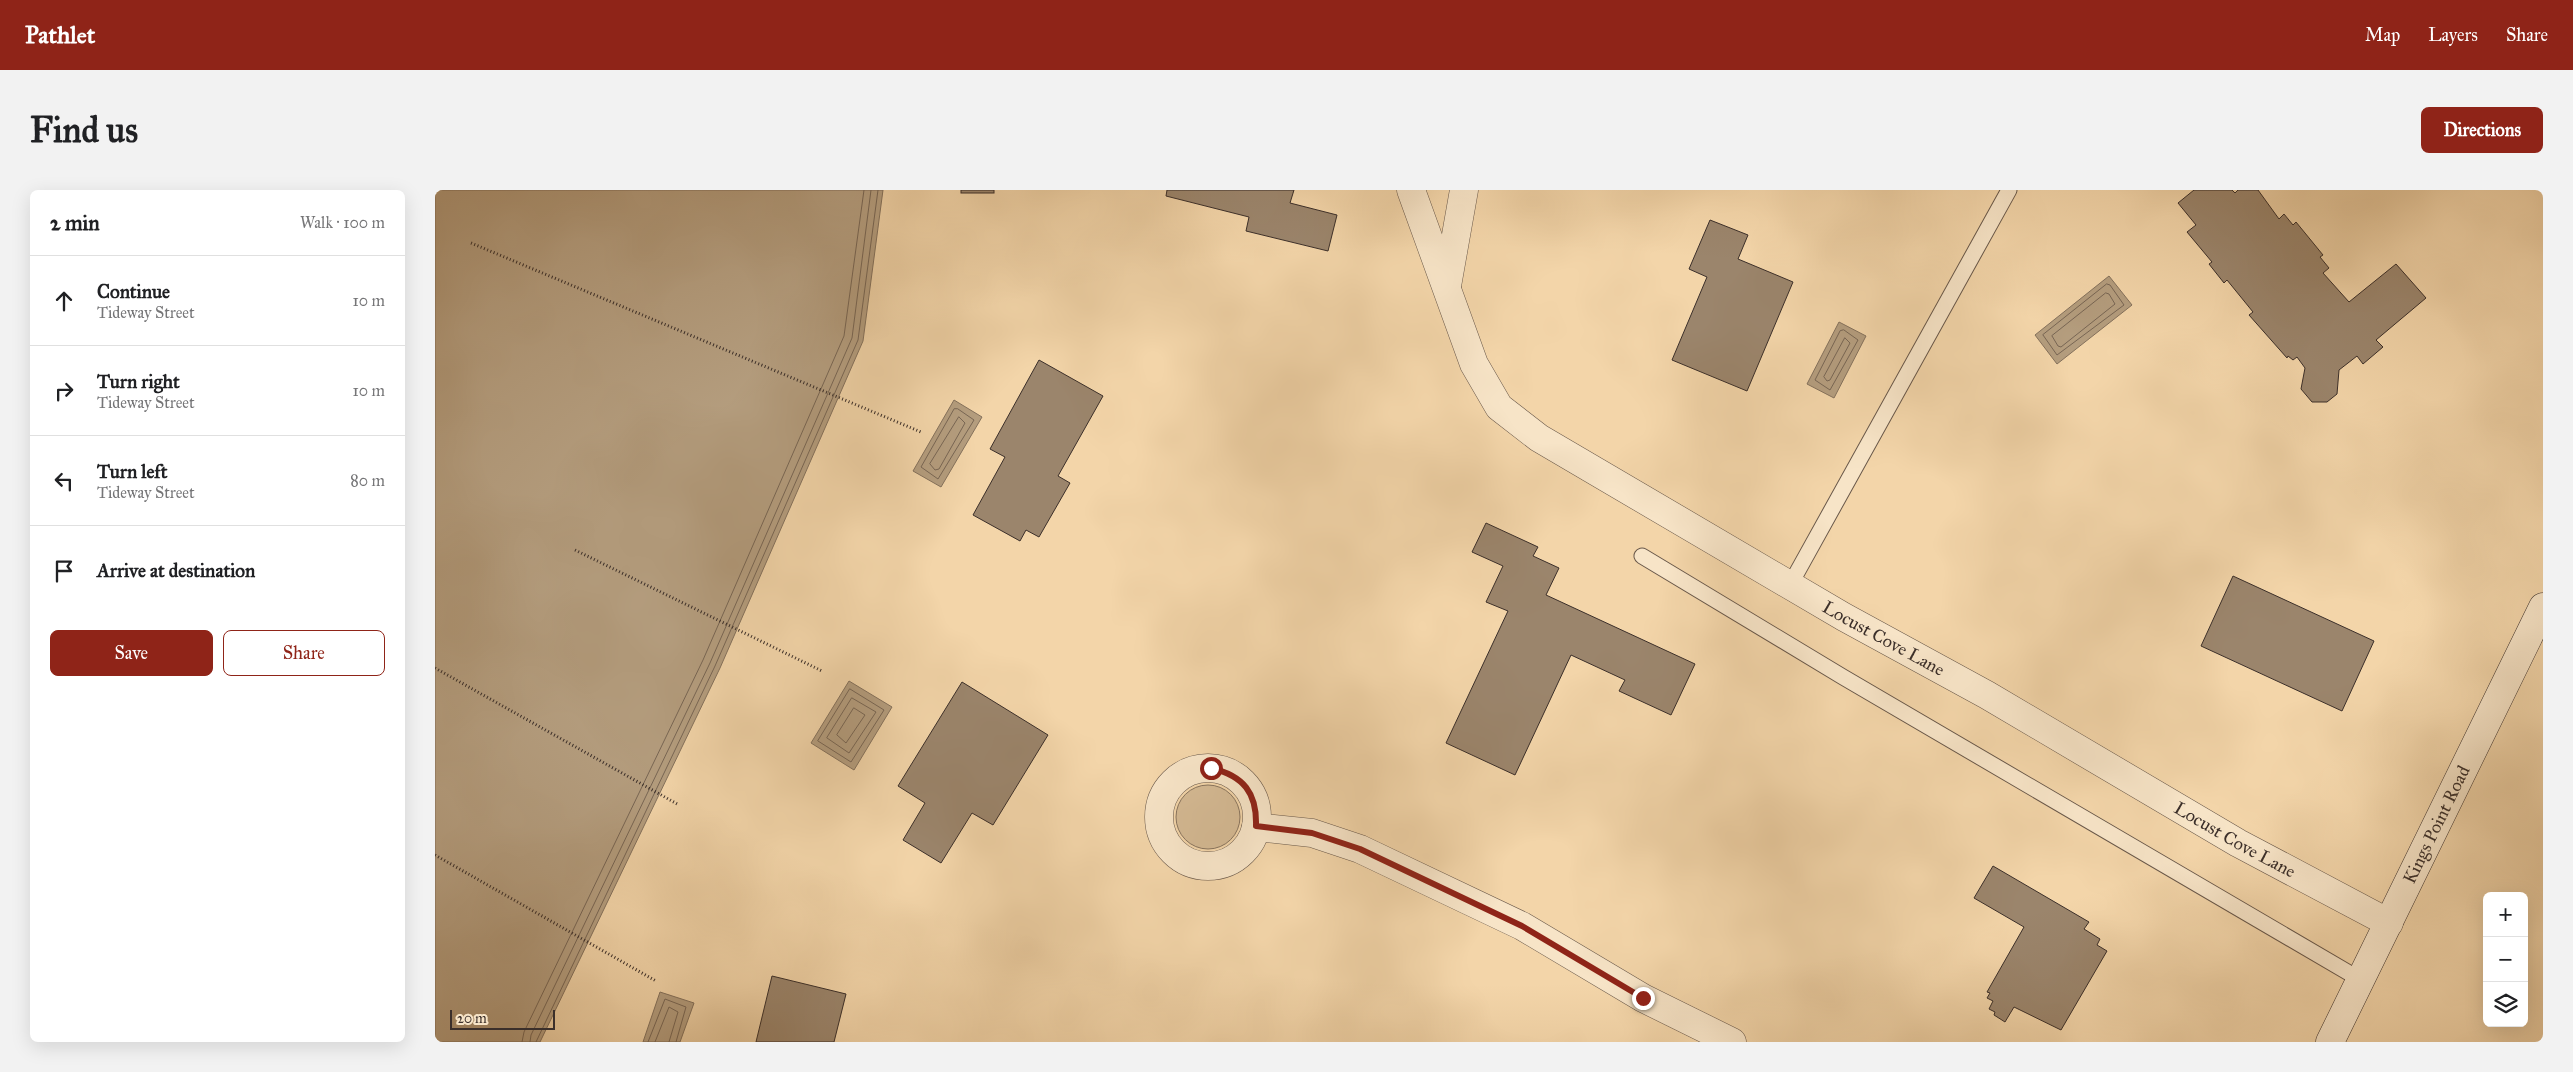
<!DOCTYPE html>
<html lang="en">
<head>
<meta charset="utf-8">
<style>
	body { margin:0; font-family:"IM FELL Great Primer",serif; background:#f2f2f2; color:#202124 }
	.controls { position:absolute; right:15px; bottom:15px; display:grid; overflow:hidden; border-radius:8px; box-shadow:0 5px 20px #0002 }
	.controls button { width:45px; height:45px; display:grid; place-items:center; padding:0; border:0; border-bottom:1px solid #e0e0e0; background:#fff; color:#202124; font:25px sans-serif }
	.scale { position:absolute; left:15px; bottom:12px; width:105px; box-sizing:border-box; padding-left:5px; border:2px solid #3b2f2a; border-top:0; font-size:14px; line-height:18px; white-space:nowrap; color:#3b2f2a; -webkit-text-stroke:4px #f7e4c7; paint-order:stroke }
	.stop { position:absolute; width:15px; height:15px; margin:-11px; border:4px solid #8f2418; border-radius:50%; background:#fff }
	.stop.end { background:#8f2418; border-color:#fff; box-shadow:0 1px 5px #0008 }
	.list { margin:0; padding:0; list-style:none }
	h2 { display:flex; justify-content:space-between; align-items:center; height:65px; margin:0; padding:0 20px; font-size:21px }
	h2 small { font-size:16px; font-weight:400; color:#757577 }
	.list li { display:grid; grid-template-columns:32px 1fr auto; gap:15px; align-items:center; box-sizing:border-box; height:90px; padding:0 20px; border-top:1px solid #e0e0e0 }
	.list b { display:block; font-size:19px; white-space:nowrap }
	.list p { margin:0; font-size:16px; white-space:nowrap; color:#757577 }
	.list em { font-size:16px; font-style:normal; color:#757577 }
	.actions { display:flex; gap:10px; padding:15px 20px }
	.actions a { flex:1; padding:11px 0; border:1px solid #8f2418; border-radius:8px; text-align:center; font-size:18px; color:#8f2418 }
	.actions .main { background:#8f2418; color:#fff }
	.icon { flex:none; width:28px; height:28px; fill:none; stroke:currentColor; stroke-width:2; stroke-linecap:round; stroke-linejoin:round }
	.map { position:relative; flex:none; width:2108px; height:852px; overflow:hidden; border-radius:8px }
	header { display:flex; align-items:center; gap:30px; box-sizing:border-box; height:70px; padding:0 25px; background:#8f2418; color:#fff }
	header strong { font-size:24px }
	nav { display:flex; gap:28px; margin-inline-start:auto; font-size:18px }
	.intro { display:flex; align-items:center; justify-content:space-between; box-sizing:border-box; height:120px; padding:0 30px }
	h1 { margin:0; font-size:35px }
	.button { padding:12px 22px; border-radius:8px; background:#8f2418; color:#fff; font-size:18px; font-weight:700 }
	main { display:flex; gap:30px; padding:0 30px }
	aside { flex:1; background:#fff; border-radius:8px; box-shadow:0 5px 20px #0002 }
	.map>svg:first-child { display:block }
	.green { fill:#d4b993; stroke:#88745e }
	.water { fill:#b49d7e; stroke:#84715c }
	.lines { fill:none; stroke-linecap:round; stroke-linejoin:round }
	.shore { stroke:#786654; stroke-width:1 }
	.building { fill:#9b856c; stroke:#3b2f2a }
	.service-casing { stroke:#69584a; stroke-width:17 }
	.minor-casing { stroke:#69584a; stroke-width:29 }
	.secondary-casing { stroke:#3b2f2a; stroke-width:29 }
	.path { stroke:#3b2f2a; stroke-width:3; stroke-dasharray:1 2.5; stroke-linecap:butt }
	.service { stroke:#f7e4c7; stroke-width:15 }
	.minor { stroke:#f7e4c7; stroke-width:28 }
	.secondary { stroke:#f7e4c7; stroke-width:28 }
	.route { stroke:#8f2418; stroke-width:6 }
	.labels { text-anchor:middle; stroke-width:4.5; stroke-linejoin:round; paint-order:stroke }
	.street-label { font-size:18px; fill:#3b2f2a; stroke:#f7e4c7 }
</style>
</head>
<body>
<header>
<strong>Pathlet</strong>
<nav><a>Map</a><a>Layers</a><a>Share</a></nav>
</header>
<div class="intro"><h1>Find us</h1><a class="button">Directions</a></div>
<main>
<aside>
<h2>2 min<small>Walk · 100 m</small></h2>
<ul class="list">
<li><svg class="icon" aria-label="ahead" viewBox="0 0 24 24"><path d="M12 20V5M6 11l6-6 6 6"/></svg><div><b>Continue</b><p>Tideway Street</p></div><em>10 m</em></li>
<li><svg class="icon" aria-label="right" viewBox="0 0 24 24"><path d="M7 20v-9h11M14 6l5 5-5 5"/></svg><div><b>Turn right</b><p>Tideway Street</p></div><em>10 m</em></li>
<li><svg class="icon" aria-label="left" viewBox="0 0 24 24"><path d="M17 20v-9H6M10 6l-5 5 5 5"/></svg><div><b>Turn left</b><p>Tideway Street</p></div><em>80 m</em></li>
<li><svg class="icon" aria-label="arrive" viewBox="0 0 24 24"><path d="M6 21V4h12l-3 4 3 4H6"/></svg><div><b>Arrive at destination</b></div></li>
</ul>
<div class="actions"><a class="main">Save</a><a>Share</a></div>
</aside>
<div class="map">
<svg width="2108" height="852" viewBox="0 0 2108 852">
	<rect width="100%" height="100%" fill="#f3d5a9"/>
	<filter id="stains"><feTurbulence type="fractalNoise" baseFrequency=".004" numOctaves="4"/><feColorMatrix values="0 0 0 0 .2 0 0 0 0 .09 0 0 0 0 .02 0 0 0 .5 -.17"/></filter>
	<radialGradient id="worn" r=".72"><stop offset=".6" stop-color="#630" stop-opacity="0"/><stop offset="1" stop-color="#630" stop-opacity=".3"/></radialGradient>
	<circle class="green" cx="773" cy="627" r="32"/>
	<g class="water">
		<path d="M0,0H448L428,151L285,478L105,852H0Z"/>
		<path d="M1674,86L1697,115L1622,174L1600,145Z"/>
		<path d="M1404,132L1431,146L1399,208L1372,194Z"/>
		<path d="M519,210L547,227L506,297L478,281Z"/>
		<path d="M414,491L457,517L419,580L376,553Z"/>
		<path d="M225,802L259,813L245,852H208Z"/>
	</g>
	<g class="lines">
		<g class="shore">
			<path d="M1672,94L1675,95L1689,115L1622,165L1608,145Z"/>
			<path d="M1671,103L1674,104L1680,114L1626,157L1623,156L1617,146Z"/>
			<path d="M1409,140L1423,150L1395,200L1380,190L1405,141Z"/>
			<path d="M1410,148L1415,153L1395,190L1392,191L1389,187Z"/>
			<path d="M523,219L539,230L503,289L486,277L519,219Z"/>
			<path d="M524,227L530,233L504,279L500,280L495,274Z"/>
			<path d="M415,499L449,520L416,572L383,551Z"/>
			<path d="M417,508L441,522L414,563L392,548Z"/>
			<path d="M419,518L430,525L411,553L402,545Z"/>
			<path d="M87,852L89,842L268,470L409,146L429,0"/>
			<path d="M95,852L96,845L275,473L417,148L436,0"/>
			<path d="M101,852L280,476L423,150L443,0"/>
			<path d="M213,852L230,809L251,817L241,852"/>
			<path d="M220,852L234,817L243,822L234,852"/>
		</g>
	</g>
	<g class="building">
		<rect x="526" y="0" width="33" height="3"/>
		<path d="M732,0H859L855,13L902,25L893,61L811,41L814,27L731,6Z"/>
		<path d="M1759,0H1797L1800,3L1803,0H1823L1844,29L1849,24L1858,35L1861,32L1888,65L1885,67L1894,78L1888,83L1914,112L1961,74L1991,108L1941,150L1948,157L1928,174L1922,166L1904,180L1902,204L1892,212H1877L1866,199L1870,178L1862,167L1858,170L1853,166L1852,168L1814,125L1818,122L1792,90L1789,93L1774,74L1777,72L1752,42L1761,35L1743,13Z"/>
		<path d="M1275,30L1313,45L1303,69L1358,92L1312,201L1237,170L1272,87L1254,79Z"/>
		<path d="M604,170L668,206L623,286L635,293L604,347L591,340L585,351L538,325L570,267L555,259Z"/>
		<path d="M1051,333L1103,357L1098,366L1124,378L1111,405L1260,474L1236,525L1184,501L1190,490L1136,465L1080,585L1011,553L1073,421L1051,412L1068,376L1037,362Z"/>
		<path d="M1798,386L1939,451L1907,521L1766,456Z"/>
		<path d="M527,492L613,545L558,635L537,623L506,673L468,650L490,613L463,596Z"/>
		<path d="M1558,676L1654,732L1649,739L1665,749L1662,755L1672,761L1626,840L1579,817L1570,832L1559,825L1560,822L1554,819L1558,811L1552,808L1555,803L1552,802L1589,737L1539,708Z"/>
		<path d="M337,786L411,804L399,852H321Z"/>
	</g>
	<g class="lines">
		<g class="service-casing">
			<g id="service">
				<path d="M1207,366L1408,487L1926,790"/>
				<path d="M1355,395L1574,0"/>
			</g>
		</g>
		<g class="minor-casing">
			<g id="minor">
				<path id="s1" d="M976,0L1039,174L1064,217L1104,248L1409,427L1552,505L1803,653L1954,733"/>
				<path d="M1012,96L1029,0"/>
				<circle cx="773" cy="627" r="49"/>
				<path d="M821,637L877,643L925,659L1087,736L1208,808L1297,852"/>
			</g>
		</g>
		<g class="secondary-casing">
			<g id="secondary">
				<path id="s2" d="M1895,852L2108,417"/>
			</g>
		</g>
		<g class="path">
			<path d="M36,53L486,242"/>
			<path d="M140,360L387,481"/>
			<path d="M0,478L244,615"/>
			<path d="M0,665L221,791"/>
		</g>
		<use href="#service" class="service"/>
		<use href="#minor" class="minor"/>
		<use href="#secondary" class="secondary"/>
	</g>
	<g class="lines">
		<path class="route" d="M776,578C809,586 822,603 821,636L877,643L925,659L1087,736L1208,808"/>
	</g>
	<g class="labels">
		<g class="street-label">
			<text dy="6" stroke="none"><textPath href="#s1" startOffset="684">Locust Cove Lane</textPath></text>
			<text dy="6" stroke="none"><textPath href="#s2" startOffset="242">Kings Point Road</textPath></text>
			<text dy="6" stroke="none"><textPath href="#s1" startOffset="1089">Locust Cove Lane</textPath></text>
		</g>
	</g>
	<rect width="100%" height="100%" filter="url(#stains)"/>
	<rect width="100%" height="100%" fill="url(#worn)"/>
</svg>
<div class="controls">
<button>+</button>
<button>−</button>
<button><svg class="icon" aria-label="layers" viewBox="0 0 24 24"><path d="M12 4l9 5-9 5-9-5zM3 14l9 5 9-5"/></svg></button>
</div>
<div class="scale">20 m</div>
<div class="stop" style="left:776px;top:578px"></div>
<div class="stop end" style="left:1208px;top:808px"></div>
</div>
</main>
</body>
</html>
